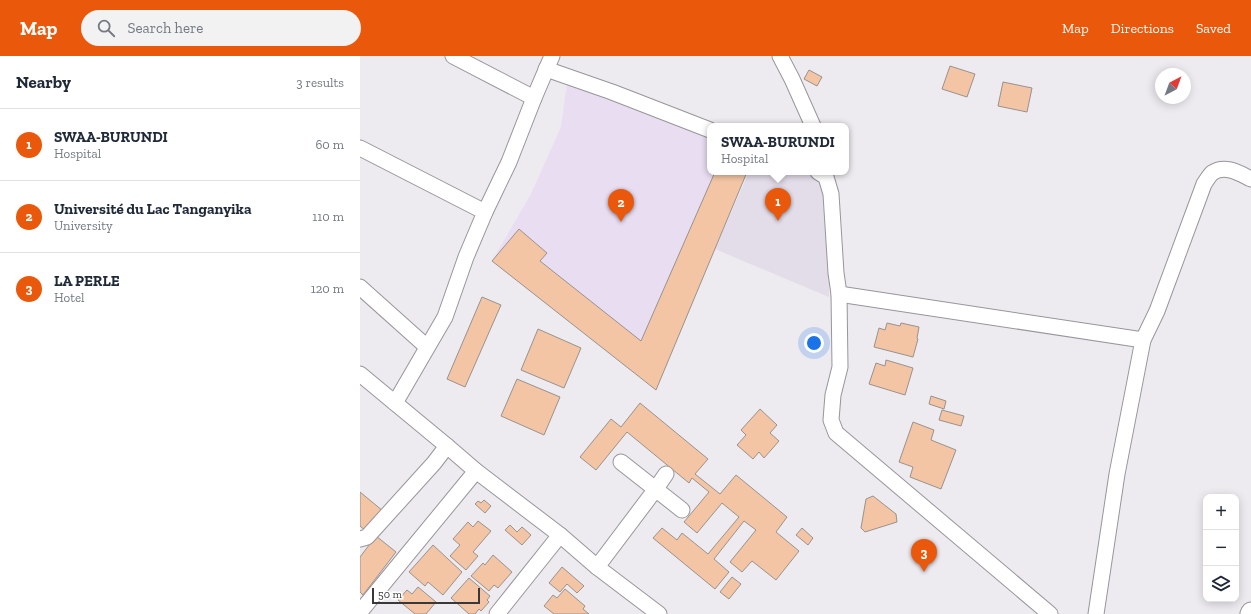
<!DOCTYPE html>
<html lang="en">
<head>
<meta charset="utf-8">
<style>
	body { margin:0; font-family:"Zilla Slab",serif; background:#f2f2f3; color:#1f2937 }
	.controls { position:absolute; right:12px; bottom:12px; display:grid; overflow:hidden; border-radius:8px; box-shadow:0 2px 10px #0003 }
	.controls button { width:36px; height:36px; display:grid; place-items:center; padding:0; border:0; border-bottom:1px solid #e0e1e3; background:#fff; color:#1f2937; font:20px sans-serif }
	.compass { position:absolute; left:795px; top:12px; width:36px; height:36px; border-radius:50%; background:#fff; box-shadow:0 2px 10px #0003; rotate:41deg }
	.scale { position:absolute; left:12px; bottom:10px; width:108px; box-sizing:border-box; padding-left:4px; border:2px solid #383739; border-top:0; font-size:11px; line-height:14px; white-space:nowrap; color:#383739; -webkit-text-stroke:3px #fff; paint-order:stroke }
	.you { position:absolute; left:454px; top:287px; width:14px; height:14px; margin:-10px; border:3px solid #fff; border-radius:50%; background:#1a73e8; box-shadow:0 0 0 6px #1a73e833 }
	.badge { display:grid; place-items:center; width:26px; height:26px; border-radius:50%; background:#ea580c; color:#fff; font-size:13px; font-weight:700 }
	.pin { position:absolute; translate:-50% -33px; filter:drop-shadow(0 1px 2px #0008) }
	.pin::after { content:''; position:absolute; top:21px; width:14px; height:12px; background:inherit; clip-path:polygon(0 0,100% 0,50% 100%) }
	.popup { position:absolute; left:347px; top:67px; width:142px; height:52px; box-sizing:border-box; display:grid; place-content:center; border-radius:8px; background:#fff; filter:drop-shadow(0 1px 3px #0005); font-size:13px; white-space:nowrap; color:#747a83 }
	.popup b { font-size:15px; color:#1f2937 }
	.popup::after { content:''; position:absolute; left:50%; top:100%; margin-left:-8px; border:8px solid transparent; border-top-color:#fff }
	.list { margin:0; padding:0; list-style:none }
	h2 { display:flex; justify-content:space-between; align-items:center; height:52px; margin:0; padding:0 16px; font-size:17px }
	h2 small { font-size:13px; font-weight:400; color:#747a83 }
	.list li { display:grid; grid-template-columns:26px 1fr auto; gap:12px; align-items:center; box-sizing:border-box; height:72px; padding:0 16px; border-top:1px solid #e0e1e3 }
	.list b { display:block; font-size:15px; white-space:nowrap }
	.list p { margin:0; font-size:13px; white-space:nowrap; color:#747a83 }
	.list em { font-size:13px; font-style:normal; color:#747a83 }
	.icon { flex:none; width:22px; height:22px; fill:none; stroke:currentColor; stroke-width:2; stroke-linecap:round; stroke-linejoin:round }
	.map { position:relative; flex:none; width:891px; height:558px; overflow:hidden }
	header { display:flex; align-items:center; gap:24px; box-sizing:border-box; height:56px; padding:0 20px; background:#ea580c; color:#fff }
	header strong { font-size:19px }
	nav { display:flex; gap:22px; margin-inline-start:auto; font-size:14px }
	.search { width:280px; height:36px; background:#f2f2f3; display:flex; align-items:center; gap:10px; box-sizing:border-box; padding:0 14px; border-radius:22px; color:#747a83; font-size:15px }
	main { display:flex }
	aside { flex:1; background:#fff }
	.map>svg:first-child { display:block }
	.built { fill:#e3dce9 }
	.education { fill:#e9ddf1 }
	.building { fill:#f3c5a4; stroke:#98928e }
	.lines { fill:none; stroke-linecap:round; stroke-linejoin:round }
	.minor-casing { stroke:#98959b; stroke-width:17 }
	.major-casing { stroke:#98959b; stroke-width:21 }
	.minor { stroke:#fff; stroke-width:15 }
	.major { stroke:#fff; stroke-width:19 }
</style>
</head>
<body>
<header>
<strong>Map</strong>
<div class="search"><svg class="icon" aria-label="search" viewBox="0 0 24 24"><circle cx="10" cy="10" r="6"/><path d="M15 15l6 6"/></svg>Search here</div>
<nav><a>Map</a><a>Directions</a><a>Saved</a></nav>
</header>
<main>
<aside>
<h2>Nearby<small>3 results</small></h2>
<ul class="list">
<li><span class="badge">1</span><div><b>SWAA-BURUNDI</b><p>Hospital</p></div><em>60 m</em></li>
<li><span class="badge">2</span><div><b>Université du Lac Tanganyika</b><p>University</p></div><em>110 m</em></li>
<li><span class="badge">3</span><div><b>LA PERLE</b><p>Hotel</p></div><em>120 m</em></li>
</ul>
</aside>
<div class="map">
<svg width="891" height="558" viewBox="0 0 891 558">
	<rect width="100%" height="100%" fill="#edeaf0"/>
	<path class="built" d="M389,116H459L463,128L469,187V241L355,193Z"/>
	<path class="education" d="M210,17L350,72V116H387L296,334L132,205L171,138L201,71L206,34Z"/>
	<g class="building">
		<path d="M590,10L615,18L607,41L582,33Z"/>
		<path d="M449,14L462,21L457,30L444,23Z"/>
		<path d="M643,26L672,32L667,56L638,50Z"/>
		<path d="M355,116H387L296,334L132,205L159,173L187,197L180,205L281,285Z"/>
		<path d="M122,241L141,249L105,331L87,323Z"/>
		<path d="M527,267L540,270L541,267L559,271L557,282L558,283L553,301L514,291L519,272L525,274Z"/>
		<path d="M178,273L221,292L204,332L161,314Z"/>
		<path d="M526,304L553,312L545,339L509,328L516,307L525,310Z"/>
		<path d="M157,323L200,341L184,379L141,360Z"/>
		<path d="M571,340L586,345L584,353L569,348Z"/>
		<path d="M280,347L348,403L335,418L360,438L376,419L427,461L416,476L439,495L416,524L392,505L382,516L370,506L396,474L384,465L354,503L369,516L355,533L293,482L302,472L317,484L322,477L348,498L379,461L362,447L337,477L324,466L349,436L332,422L329,427L267,376L236,414L220,401L251,363L261,371Z"/>
		<path d="M400,353L417,369L410,377L419,385L404,402L399,396L393,403L377,389L386,379L381,374Z"/>
		<path d="M582,354L604,360L601,370L579,364Z"/>
		<path d="M553,366L574,374L571,384L596,394L581,433L550,421L553,411L539,406Z"/>
		<path d="M0,436L23,455L7,476L0,470Z"/>
		<path d="M513,440L536,458L537,466L505,476L501,472L506,443Z"/>
		<path d="M124,444L131,450L125,457L115,448L118,445L121,447Z"/>
		<path d="M118,465L131,475L113,496L118,500L106,514L90,500L100,489L93,483L108,466L113,471Z"/>
		<path d="M150,469L157,476L162,471L171,479L162,489L145,474Z"/>
		<path d="M442,472L453,482L448,489L436,479Z"/>
		<path d="M16,480L36,496L3,539L0,536V501Z"/>
		<path d="M73,489L102,516L83,539L68,526L65,530L49,516Z"/>
		<path d="M133,499L152,516L138,532L134,529L129,535L111,520L123,507L125,509Z"/>
		<path d="M202,511L224,530L217,537L207,528L200,536L189,527Z"/>
		<path d="M372,521L381,528L369,543L360,536Z"/>
		<path d="M109,522L130,540L127,544L129,546L121,555L119,553L115,558H109L91,542Z"/>
		<path d="M58,531L76,546L66,558H55L38,544L47,534L52,538Z"/>
		<path d="M205,533L225,550L223,553L229,558H194L184,550L193,539L197,542Z"/>
	</g>
	<g class="lines">
		<g class="minor-casing">
			<g id="minor">
				<path d="M93,0L174,42"/>
				<path d="M420,0L432,23L453,70"/>
				<path d="M186,13L252,36L350,74"/>
				<path d="M0,92L125,156"/>
				<path d="M458,116L466,121L471,138L476,217L479,238L480,311L473,339L471,364L476,377L690,558"/>
				<path d="M0,231L67,291"/>
				<path d="M479,238L783,284"/>
				<path d="M0,318L87,390L116,415L200,479L237,511L299,558"/>
				<path d="M35,347L85,261L106,201L125,156L149,106L174,42L192,0"/>
				<path d="M261,406L322,454"/>
				<path d="M0,483L7,481L74,407L87,390"/>
				<path d="M237,511L295,434L306,418"/>
				<path d="M0,556L116,415"/>
				<path d="M137,558L200,479"/>
				<path d="M736,558L757,418L783,284L797,255L844,128C846,125 849,120 852,117C865,108 879,117 891,123"/>
			</g>
		</g>
		<g class="major-casing">
			<path id="major" d="M890,558L891,556"/>
		</g>
		<use href="#minor" class="minor"/>
		<use href="#major" class="major"/>
	</g>
</svg>
<div class="controls">
<button>+</button>
<button>−</button>
<button><svg class="icon" aria-label="layers" viewBox="0 0 24 24"><path d="M12 4l9 5-9 5-9-5zM3 14l9 5 9-5"/></svg></button>
</div>
<svg class="compass" viewBox="-18 -18 36 36"><path d="M0-13l5 13h-10z" fill="#e53935"/><path d="M0 13l5-13h-10z" fill="#747a83"/></svg>
<div class="scale">50 m</div>
<div class="you"></div>
<div class="pin badge" style="left:418px;top:165px">1</div>
<div class="popup"><b>SWAA-BURUNDI</b>Hospital</div>
<div class="pin badge" style="left:261px;top:166px">2</div>
<div class="pin badge" style="left:564px;top:516px">3</div>
</div>
</main>
</body>
</html>
